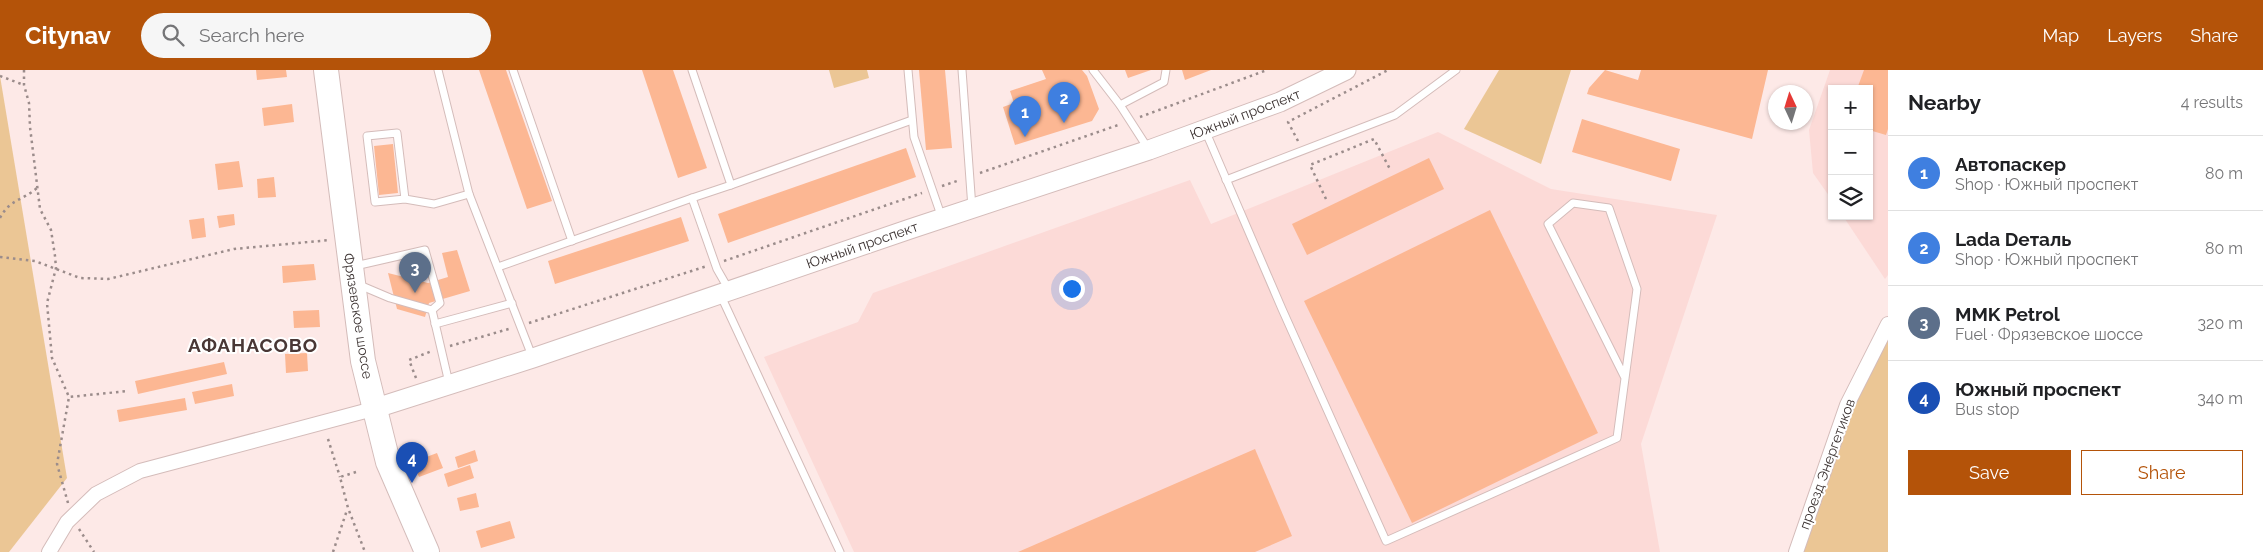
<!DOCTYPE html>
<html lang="en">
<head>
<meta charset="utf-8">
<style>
	body { margin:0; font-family:Raleway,sans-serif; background:#f6f6f6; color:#202124 }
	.controls { position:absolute; right:15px; top:15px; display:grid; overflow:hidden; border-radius:0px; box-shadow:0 1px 4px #0004 }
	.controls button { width:45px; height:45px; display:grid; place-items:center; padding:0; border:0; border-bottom:1px solid #e0e0e0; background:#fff; color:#202124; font:25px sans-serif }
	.compass { position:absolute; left:1768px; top:15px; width:45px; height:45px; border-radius:50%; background:#fff; box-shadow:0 1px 4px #0004; rotate:356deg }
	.you { position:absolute; left:1071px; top:218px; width:18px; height:18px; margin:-12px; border:4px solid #fff; border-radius:50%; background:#1a73e8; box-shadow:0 0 0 8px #1a73e833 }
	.badge { display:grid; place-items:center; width:32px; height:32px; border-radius:50%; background:#b45309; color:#fff; font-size:16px; font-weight:700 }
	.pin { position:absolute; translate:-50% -41px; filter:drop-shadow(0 1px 2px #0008) }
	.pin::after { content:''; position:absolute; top:26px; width:18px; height:15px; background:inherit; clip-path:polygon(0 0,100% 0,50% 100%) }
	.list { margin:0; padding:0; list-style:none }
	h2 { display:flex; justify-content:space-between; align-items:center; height:65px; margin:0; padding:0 20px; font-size:21px }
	h2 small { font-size:16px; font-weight:400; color:#757577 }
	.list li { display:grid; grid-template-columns:32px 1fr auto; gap:15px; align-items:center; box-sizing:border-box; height:75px; padding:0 20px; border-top:1px solid #e0e0e0 }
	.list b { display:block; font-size:19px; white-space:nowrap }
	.list p { margin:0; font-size:16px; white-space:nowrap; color:#757577 }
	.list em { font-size:16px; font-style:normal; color:#757577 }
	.actions { display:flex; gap:10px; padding:15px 20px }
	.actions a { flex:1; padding:11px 0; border:1px solid #b45309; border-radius:0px; text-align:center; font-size:18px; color:#b45309 }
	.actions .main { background:#b45309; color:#fff }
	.icon { flex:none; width:28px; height:28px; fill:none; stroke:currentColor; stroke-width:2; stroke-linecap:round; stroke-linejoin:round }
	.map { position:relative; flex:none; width:1888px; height:482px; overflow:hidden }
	header { display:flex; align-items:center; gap:30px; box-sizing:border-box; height:70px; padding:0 25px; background:#b45309; color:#fff }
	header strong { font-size:24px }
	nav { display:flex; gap:28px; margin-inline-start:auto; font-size:18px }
	.search { width:350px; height:45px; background:#f6f6f6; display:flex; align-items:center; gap:12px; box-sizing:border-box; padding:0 18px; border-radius:28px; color:#757577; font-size:19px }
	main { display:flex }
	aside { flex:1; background:#fff }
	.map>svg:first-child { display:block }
	.built { fill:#fcdad7 }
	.green { fill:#ebc695 }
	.building { fill:#fcb793 }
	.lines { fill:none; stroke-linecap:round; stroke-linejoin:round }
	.lane-casing { stroke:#d4bcba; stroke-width:9 }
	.street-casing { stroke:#d4bcba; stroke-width:16 }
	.secondary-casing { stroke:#d4bcba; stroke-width:21 }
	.highway-casing { stroke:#d4bcba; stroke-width:26 }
	.path { stroke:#9b8c8b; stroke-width:2.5; stroke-dasharray:2.5 4; stroke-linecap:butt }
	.lane { stroke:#fff; stroke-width:7 }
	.street { stroke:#fff; stroke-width:14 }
	.secondary { stroke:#fff; stroke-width:19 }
	.highway { stroke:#fff; stroke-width:24 }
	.labels { text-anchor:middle; stroke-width:4; stroke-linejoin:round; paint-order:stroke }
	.street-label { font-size:14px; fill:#3b3231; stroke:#fff }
	.district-label { font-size:19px; font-weight:bold; letter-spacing:1px; fill:#493735; stroke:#fff }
</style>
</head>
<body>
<header>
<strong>Citynav</strong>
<div class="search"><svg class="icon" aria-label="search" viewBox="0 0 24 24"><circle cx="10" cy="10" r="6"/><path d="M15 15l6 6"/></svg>Search here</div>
<nav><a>Map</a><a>Layers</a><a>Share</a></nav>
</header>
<main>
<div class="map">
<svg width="1888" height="482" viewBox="0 0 1888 482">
	<rect width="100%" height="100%" fill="#fde9e7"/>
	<g class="built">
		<path d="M1830,0H1888V205L1885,209L1843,146H1869V19H1832V130L1813,103L1809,60Z"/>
		<path d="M1438,62L1551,119L1717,145L1641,374L1660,482H854L764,287L858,252L873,223L1190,110L1211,154Z"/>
	</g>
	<g class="green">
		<path d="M829,0H867L869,8L834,18Z"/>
		<path d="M1499,0H1571L1541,94L1464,59Z"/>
		<path d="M0,6L67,408L9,482H0Z"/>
		<path d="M1888,254V482H1796L1847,336Z"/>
	</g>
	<g class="building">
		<path d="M256,0H286L287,7L257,10Z"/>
		<path d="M479,0H506L552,131L527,139Z"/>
		<path d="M642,0H673L707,98L678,108Z"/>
		<path d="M919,0H945L952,78L926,80Z"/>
		<path d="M1042,0H1082L1087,6L1099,39L1092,51L1015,75L1003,37L1014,33L1010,21L1046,9Z"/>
		<path d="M1125,0H1151L1128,8Z"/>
		<path d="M1182,0H1211L1185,10Z"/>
		<path d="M1605,0L1638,10L1641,0H1768L1752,69L1587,24L1589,18Z"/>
		<path d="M1864,0H1888V59L1886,65L1869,60V19H1857Z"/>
		<path d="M292,34L294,52L264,56L262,38Z"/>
		<path d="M1582,49L1680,79L1671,111L1572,82Z"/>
		<path d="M393,74L398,123L379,125L374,76Z"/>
		<path d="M906,78L916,107L728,173L718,144Z"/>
		<path d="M1429,88L1444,119L1307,185L1292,154Z"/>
		<path d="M239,91L243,117L218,120L215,94Z"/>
		<path d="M274,107L276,127L258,128L257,109Z"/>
		<path d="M1490,140L1598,363L1412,453L1304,231Z"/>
		<path d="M234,144L235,155L219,158L217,146Z"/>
		<path d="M681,147L689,171L555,214L548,191Z"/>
		<path d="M204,148L206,167L192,169L189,150Z"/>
		<path d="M457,180L470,221L429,233L425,247L397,239L388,203L428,213L448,207L442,183Z"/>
		<path d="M314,194L316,210L283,213L282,196Z"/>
		<path d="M319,240L320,257L294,258L293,241Z"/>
		<path d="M307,283L308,301L286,303L285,284Z"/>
		<path d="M224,292L227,304L138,324L135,311Z"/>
		<path d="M232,314L234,326L195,334L192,322Z"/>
		<path d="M185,328L187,340L119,352L117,340Z"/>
		<path d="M1255,379L1292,466L1255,482H1018Z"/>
		<path d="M475,380L478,391L458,398L455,387Z"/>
		<path d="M437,383L443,398L419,407L413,392Z"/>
		<path d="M470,395L474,408L448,417L444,404Z"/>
		<path d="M476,423L479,437L460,441L457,428Z"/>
		<path d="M510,451L515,468L481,478L476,461Z"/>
	</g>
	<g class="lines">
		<g class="lane-casing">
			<g id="lane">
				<path d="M438,0L469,124L532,286"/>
				<path d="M513,0L572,171"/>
				<path d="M692,0L731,115L692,128L717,199L729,220"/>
				<path d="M908,0L914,67L942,148"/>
				<path d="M962,0L972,138"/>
				<path d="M1093,0L1120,35L1149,80"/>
				<path d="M1120,35L1164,12L1166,0"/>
				<path d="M1205,60L1282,239L1386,471L1617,368L1637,219L1609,138L1573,133L1548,154L1625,308"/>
				<path d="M1226,110L1395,45L1456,0"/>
				<path d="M731,115L912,50"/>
				<path d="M405,129L397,63L367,66L375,132L405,129L434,134L469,124"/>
				<path d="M355,196L425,180L440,233L432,240"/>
				<path d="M498,197L692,128"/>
				<path d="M357,214L390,228L432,240L449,313"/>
				<path d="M721,226L840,482"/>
				<path d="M435,254L512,233"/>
			</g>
		</g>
		<g class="street-casing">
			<g id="street">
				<path d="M49,482L67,452L96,424L140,401L373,339"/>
				<path d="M1796,482L1847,335L1888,254"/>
			</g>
		</g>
		<g class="secondary-casing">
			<path id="secondary" d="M373,339L533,288L910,159L1149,80L1280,32L1346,0"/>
		</g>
		<g class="highway-casing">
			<path id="highway" d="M326,0L363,291L388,392L427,482"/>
		</g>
		<g class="path">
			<path d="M24,0V15L29,33L30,57L40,139L51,160L55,186L56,198L47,233L52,288L69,327L128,321"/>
			<path d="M0,6L24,15"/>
			<path d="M1140,47L1267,0"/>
			<path d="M1298,71L1288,52L1388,0"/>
			<path d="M980,103L1121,54"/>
			<path d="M942,116L960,110"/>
			<path d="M1326,129L1310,95L1374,69L1391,101"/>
			<path d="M0,148C10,129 22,131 37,118"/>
			<path d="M0,187L35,191L80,208L108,209L234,179L330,170"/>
			<path d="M724,191L922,123"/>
			<path d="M529,253L707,196"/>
			<path d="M450,276L512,258"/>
			<path d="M416,308L409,290L432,281"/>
			<path d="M328,369L340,407"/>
			<path d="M356,402L340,407L348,438L365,482"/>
			<path d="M68,433L57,394L69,327"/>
			<path d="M79,459L94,482"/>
			<path d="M333,482L347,440"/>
		</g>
		<use href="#lane" class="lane"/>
		<use href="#street" class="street"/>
		<use href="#secondary" class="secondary"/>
		<use href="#highway" class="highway"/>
	</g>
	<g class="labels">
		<g class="street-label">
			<text transform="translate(1245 44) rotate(-21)" y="5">Южный проспект</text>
			<text transform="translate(862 175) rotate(-19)" y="5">Южный проспект</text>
			<text transform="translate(358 246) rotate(81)" y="5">Фрязевское шоссе</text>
			<text transform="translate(1827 394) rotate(-70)" y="5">проезд Энергетиков</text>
		</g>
		<g class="district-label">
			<text x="253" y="282">АФАНАСОВО</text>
		</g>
	</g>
</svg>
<div class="controls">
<button>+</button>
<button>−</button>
<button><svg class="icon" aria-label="layers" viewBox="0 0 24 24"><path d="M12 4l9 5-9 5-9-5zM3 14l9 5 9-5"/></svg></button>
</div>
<svg class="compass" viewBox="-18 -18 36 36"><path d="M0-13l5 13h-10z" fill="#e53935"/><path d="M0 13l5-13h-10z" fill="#757577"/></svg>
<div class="you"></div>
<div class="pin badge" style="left:1025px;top:67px;background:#3f7fe0">1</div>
<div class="pin badge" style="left:1064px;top:53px;background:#3f7fe0">2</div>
<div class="pin badge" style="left:415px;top:223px;background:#5c6f8a">3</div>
<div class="pin badge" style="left:412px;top:413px;background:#1a4fb4">4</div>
</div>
<aside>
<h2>Nearby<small>4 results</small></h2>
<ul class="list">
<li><span class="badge" style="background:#3f7fe0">1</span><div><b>Автопаскер</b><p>Shop · Южный проспект</p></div><em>80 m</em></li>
<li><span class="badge" style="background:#3f7fe0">2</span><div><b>Lada Dеталь</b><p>Shop · Южный проспект</p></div><em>80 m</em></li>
<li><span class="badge" style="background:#5c6f8a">3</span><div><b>MMK Petrol</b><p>Fuel · Фрязевское шоссе</p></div><em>320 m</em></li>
<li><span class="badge" style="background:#1a4fb4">4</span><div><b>Южный проспект</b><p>Bus stop</p></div><em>340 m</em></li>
</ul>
<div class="actions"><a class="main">Save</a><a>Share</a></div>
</aside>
</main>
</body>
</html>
